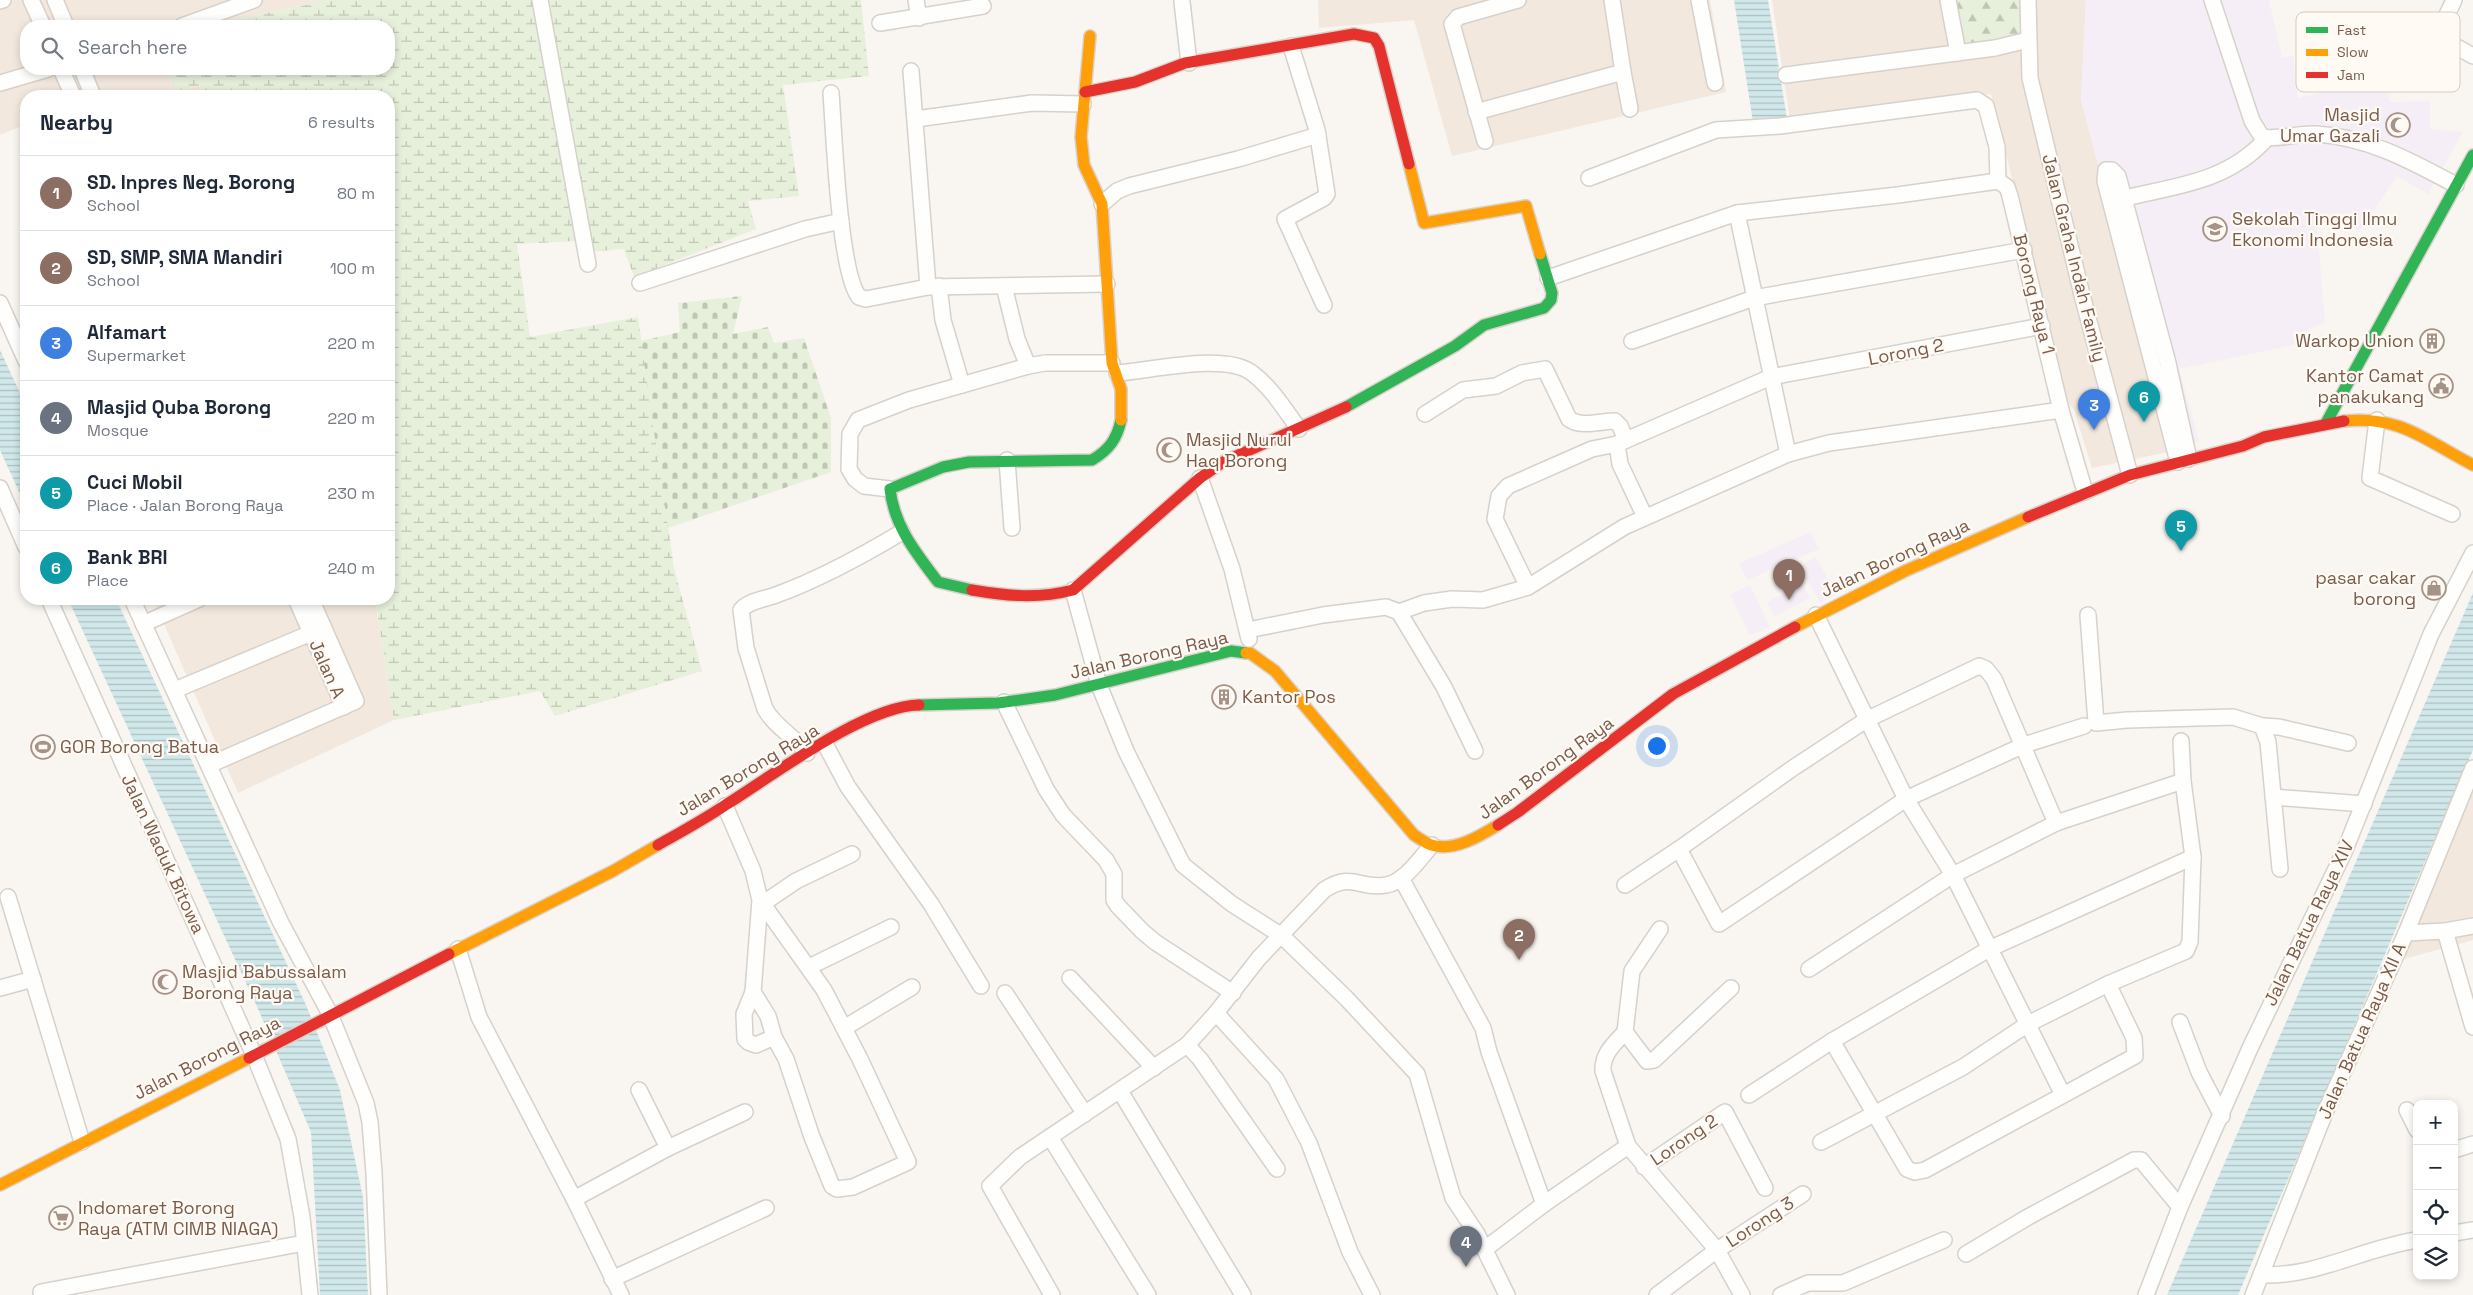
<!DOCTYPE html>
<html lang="en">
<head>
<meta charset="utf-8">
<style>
	body { margin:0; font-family:"Space Grotesk",sans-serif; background:#f2f2f3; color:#1f2937 }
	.controls { position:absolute; right:15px; bottom:15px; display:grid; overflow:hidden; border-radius:10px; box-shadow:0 2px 8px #0003 }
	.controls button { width:45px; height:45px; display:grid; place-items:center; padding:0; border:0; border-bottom:1px solid #e0e1e3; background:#fff; color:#1f2937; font:25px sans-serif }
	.you { position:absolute; left:1656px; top:745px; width:18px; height:18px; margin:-12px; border:4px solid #fff; border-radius:50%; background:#1a73e8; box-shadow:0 0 0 8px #1a73e833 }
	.badge { display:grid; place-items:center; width:32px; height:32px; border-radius:50%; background:#ea580c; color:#fff; font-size:16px; font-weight:700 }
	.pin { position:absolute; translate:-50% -41px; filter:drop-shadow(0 1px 2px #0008) }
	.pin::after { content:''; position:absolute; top:26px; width:18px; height:15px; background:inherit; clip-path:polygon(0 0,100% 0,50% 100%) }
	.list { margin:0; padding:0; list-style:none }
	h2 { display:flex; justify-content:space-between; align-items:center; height:65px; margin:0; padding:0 20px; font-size:21px }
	h2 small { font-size:16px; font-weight:400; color:#747a83 }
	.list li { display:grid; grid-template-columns:32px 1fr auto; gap:15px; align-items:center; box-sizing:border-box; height:75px; padding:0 20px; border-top:1px solid #e0e1e3 }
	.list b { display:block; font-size:19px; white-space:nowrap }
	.list p { margin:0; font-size:16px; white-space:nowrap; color:#747a83 }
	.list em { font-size:16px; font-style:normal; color:#747a83 }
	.icon { flex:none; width:28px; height:28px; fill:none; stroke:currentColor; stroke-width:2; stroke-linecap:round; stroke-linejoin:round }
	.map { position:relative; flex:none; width:2473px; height:1295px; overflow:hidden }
	.search { position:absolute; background:#fff; box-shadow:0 2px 8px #0003; left:20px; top:20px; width:375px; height:55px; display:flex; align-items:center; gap:12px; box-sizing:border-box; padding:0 18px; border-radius:20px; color:#747a83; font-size:19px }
	.panel { position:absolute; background:#fff; box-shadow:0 2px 8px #0003; left:20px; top:90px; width:375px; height:515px; border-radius:20px }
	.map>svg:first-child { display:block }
	.residential { fill:#f2e8de }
	.education { fill:#f6eef6 }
	.forest { fill:url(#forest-firs) }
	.wetland { fill:url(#wetland-marsh) }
	.cemetery { fill:url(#cemetery-stones) }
	.water { fill:url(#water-rules) }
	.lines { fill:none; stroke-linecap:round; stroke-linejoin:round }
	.street-casing { stroke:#d7d1cb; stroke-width:18 }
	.fast-casing { stroke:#d9d2cb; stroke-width:14 }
	.slow-casing { stroke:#d9d2cb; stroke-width:14 }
	.jam-casing { stroke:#d9d2cb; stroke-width:14 }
	.street { stroke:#fefefd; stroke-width:15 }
	.fast { stroke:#30b455; stroke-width:11 }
	.slow { stroke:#ff9f0a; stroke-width:11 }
	.jam { stroke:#e5322d; stroke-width:11 }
	.labels { text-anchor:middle; stroke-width:4.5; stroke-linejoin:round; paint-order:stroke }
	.poi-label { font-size:18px; fill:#7a5c4d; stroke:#fffaf3; text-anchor:start }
	.street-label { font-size:18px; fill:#7a5c4d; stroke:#fffaf3 }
	.key { fill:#fffaf3; stroke:#d7cbc1; stroke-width:1 }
	.key-label { font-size:14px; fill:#7a5c4d }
</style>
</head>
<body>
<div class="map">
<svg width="2473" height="1295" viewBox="0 0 2473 1295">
	<defs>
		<pattern id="forest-firs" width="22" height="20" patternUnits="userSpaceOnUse" patternTransform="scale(1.25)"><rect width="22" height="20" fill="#e7f0db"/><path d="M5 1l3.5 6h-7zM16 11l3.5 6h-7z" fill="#c0c6b4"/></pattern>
		<pattern id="wetland-marsh" width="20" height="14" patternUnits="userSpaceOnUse" patternTransform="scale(1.25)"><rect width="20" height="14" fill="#e7f0db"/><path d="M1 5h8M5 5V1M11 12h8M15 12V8" fill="none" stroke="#c0c6b4"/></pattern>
		<pattern id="cemetery-stones" width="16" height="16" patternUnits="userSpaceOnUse" patternTransform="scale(1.25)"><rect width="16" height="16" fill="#e7f0db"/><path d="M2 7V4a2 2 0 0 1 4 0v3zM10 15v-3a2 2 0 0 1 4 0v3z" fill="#c0c6b4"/></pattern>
		<pattern id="water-rules" width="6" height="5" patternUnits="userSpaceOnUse" patternTransform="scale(1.25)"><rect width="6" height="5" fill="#d0e8ea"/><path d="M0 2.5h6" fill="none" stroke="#aebfc0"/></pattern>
	</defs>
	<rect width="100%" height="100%" fill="#f9f5f0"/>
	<g class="residential">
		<path d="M0,0H330L203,26H26V69H166L176,91L202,85L205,96H26V124L0,135Z"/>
		<path d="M1318,0H1710L1726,92L1452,156L1414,20L1319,28Z"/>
		<path d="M1772,0H2086L2081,99L2172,451L2092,468L2074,410L2068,403L1991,94L1790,119Z"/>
		<path d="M153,599H375L394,720L238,793Z"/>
		<path d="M2473,779V940L2400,960Z"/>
	</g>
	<g class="education">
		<path d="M2086,0H2269L2282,57L2293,56L2298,98L2338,89L2388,90L2390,102L2430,101V129L2463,132L2428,194L2397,176L2359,232L2348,221L2317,225L2325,322L2303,332V343L2179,369L2199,441L2172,451L2081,99Z"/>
		<path d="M1811,532L1819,549L1747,580L1739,563Z"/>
		<path d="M1816,557L1836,594L1820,603L1800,566Z"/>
		<path d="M1802,584L1810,598L1775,616L1767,602Z"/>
		<path d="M1750,585L1770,627L1750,635L1730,594Z"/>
	</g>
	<path class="forest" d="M1948,0H2028V40L1958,53Z"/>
	<path class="wetland" d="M330,0H861L869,76L783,85L799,196L748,201L756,229L634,277L624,249L587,252L575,241L517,244L530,337L638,317L674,568L702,671L555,716L540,691L394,720L375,599H389V96H205L202,85L176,91L166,69H389V26H203Z"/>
	<path class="cemetery" d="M742,296L733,334L768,327L774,343L804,338L831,418V472L668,528L641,341L680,332L678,303Z"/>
	<g class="water">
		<path d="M1734,0H1768L1787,119L1753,122Z"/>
		<path d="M0,350L26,406V507L0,450Z"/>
		<path d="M2473,593V750L2238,1295H2167Z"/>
		<path d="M68,599H116L306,1005L340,1090L363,1197L368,1295H320L311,1132L259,1011Z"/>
	</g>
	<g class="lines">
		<g class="street-casing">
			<g id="street">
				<path d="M31,0L43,26"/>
				<path d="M55,0L66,26"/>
				<path d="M540,0L588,264"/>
				<path d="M916,0L919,18"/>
				<path d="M1699,0L1715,83"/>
				<path d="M1948,0L1958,53"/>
				<path d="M2028,0L2030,78L2083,299L2130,475"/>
				<path d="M2212,0L2252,121L2262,137C2279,140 2298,133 2316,134C2368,137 2411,161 2456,185"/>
				<path d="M0,1L3,0"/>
				<path d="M1182,2L1189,63"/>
				<path d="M880,23L983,6"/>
				<path d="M182,26L254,0"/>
				<path d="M2437,36L2454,0"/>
				<path d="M1291,46L1317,130L1327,194L1324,198L1285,219L1324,305"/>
				<path d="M2357,46L2437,36L2473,56"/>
				<path d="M61,69L73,96"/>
				<path d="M82,69L93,96"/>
				<path d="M911,71L928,287"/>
				<path d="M1623,72L1630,109"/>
				<path d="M1786,75L1995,48L2028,40"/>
				<path d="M0,83L48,69"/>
				<path d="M831,93C834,132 839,272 859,297L866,299L928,287L1107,284"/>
				<path d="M1476,112L1623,72L1612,0"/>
				<path d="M916,119L1032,103L1083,104"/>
				<path d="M1485,141L1452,24L1458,17L1518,0"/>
				<path d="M1589,178L1716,130L1780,126L1977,100L1986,106L1997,147L1998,181"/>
				<path d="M1998,181L2007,187L2010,196L2061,410L2085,492"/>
				<path d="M2124,198C2178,186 2229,181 2267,138"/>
				<path d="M1102,204L1117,191L1129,186L1238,159L1318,135"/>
				<path d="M1737,213L1788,454"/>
				<path d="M1548,278L1737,213L1898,195L1998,181"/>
				<path d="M640,283L805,229L841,221"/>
				<path d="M939,286L943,320L962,385"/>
				<path d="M1004,286L1017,339L1028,366"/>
				<path d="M0,303L26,361"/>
				<path d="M1632,341L1754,298L2024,250"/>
				<path d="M1117,373C1150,371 1225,352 1252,373C1271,387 1285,410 1299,429"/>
				<path d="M1425,414L1463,390L1496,386L1522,373L1545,369L1569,419C1582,428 1600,421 1615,421L1620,426L1626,440"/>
				<path d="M2377,420L2370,478L2452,514"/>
				<path d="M1617,444L1620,464L1645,517"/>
				<path d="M1007,460L1012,528"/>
				<path d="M2178,462L2105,181L2106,170H2112L2118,176L2168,363L2189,459"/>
				<path d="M1200,478L1232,569L1249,639"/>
				<path d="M0,488L26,547"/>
				<path d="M890,489L864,486L855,479L849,469L850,434L858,420L909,400L1028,366L1045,363H1112"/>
				<path d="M1528,587L1495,519L1499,496L1508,486L1592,449L1617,444L1771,377L2042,326"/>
				<path d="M1073,590L1099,685L1126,751L1183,865L1232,904L1282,936L1346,998L1417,1074L1453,1198L1477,1234L1507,1295"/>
				<path d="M49,599L254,1055L288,1139L302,1217L310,1295"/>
				<path d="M132,599L281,923L330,1014L366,1103L370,1122L374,1173L379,1295"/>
				<path d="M296,599L344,707"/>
				<path d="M1399,612L1444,687L1475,751"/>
				<path d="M1816,615L1906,799L1953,875L2063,1095"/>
				<path d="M2088,615L2096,723L2127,720L2233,717L2262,726L2268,742L2280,869"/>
				<path d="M143,624L199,599"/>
				<path d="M1248,630L1323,615L1386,607L1399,612L1424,603L1452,599L1483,600L1528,587L1624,527L1788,454L1829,443L2061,410"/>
				<path d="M175,690L311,633"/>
				<path d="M1004,702L1046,789L1063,815L1106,860L1114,874V900L1118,906L1142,931L1155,942L1233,993"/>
				<path d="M2262,726L2279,727L2348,743"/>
				<path d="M825,744L848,787L931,904L981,986"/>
				<path d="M807,753C794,736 775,727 765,709L746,648L741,610C748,601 765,599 776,595C820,579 862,556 902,532"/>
				<path d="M209,765L356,701L311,599"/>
				<path d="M2273,797L2364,804"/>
				<path d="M725,806L753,871L760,900L753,992L768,1016L774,1037L786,1059L812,1137L832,1186L837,1189L853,1187L908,1162L860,1059L824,990L760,900"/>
				<path d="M1679,849L1719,924L1906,799L2024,745L2084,726"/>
				<path d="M1401,878L1483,1028L1489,1052L1544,1204"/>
				<path d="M1625,885L1679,849L1793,768L1866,720L1979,666L1986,669L1994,679L2056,823"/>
				<path d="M8,897L82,1142"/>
				<path d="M762,904L796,881L852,854"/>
				<path d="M1660,929L1632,971L1625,1032L1647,1061L1654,1060L1731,988"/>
				<path d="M2445,931L2473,1027"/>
				<path d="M2406,933L2445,931L2473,926"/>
				<path d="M458,949L479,1017L574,1199L621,1295"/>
				<path d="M809,967L891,927"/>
				<path d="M1809,969L1953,875L2056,823L2183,781"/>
				<path d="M1070,978L1154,1068"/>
				<path d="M0,988L33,979"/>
				<path d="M753,992L744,1014L745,1039L748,1042L756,1045L774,1037"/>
				<path d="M1005,993L1085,1114"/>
				<path d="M1216,1013L1276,1079L1309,1143L1350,1252L1372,1295"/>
				<path d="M2180,1022L2199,1072L2222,1116"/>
				<path d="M844,1028L912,987"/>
				<path d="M1625,1032C1614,1044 1602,1054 1603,1071L1628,1146L1717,1250L1657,1295"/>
				<path d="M1832,1041L1907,1169L1915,1172L1925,1170L2135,1056L2134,1038L2108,984"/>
				<path d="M1187,1045L1200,1059L1277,1169"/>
				<path d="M639,1090L668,1148"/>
				<path d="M1120,1091L1243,1295"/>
				<path d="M1749,1095L1832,1041L1989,949L2193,857"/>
				<path d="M2407,1110L2417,1130"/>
				<path d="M1050,1137L1148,1295"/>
				<path d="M1821,1142L1963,1067L2028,1024L2108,984L2186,951L2190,942L2193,857L2183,781L2181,741"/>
				<path d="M2454,1150L2473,1144"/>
				<path d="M1644,1167L1725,1112L1765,1188"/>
				<path d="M574,1199L668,1148L745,1112"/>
				<path d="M2454,1233L2473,1230"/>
				<path d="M1485,1249L1544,1204L1628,1146"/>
				<path d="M1966,1254L2028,1217L2134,1160H2141L2180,1207"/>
				<path d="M2261,1275C2317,1277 2363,1248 2417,1240"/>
				<path d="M612,1279L766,1208"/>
				<path d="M41,1292L304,1243"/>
				<path d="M1052,1295L990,1186L1020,1157L1187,1045L1216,1013L1259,958L1324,890C1353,871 1359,890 1386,885C1405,882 1420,858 1432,845"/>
				<path d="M1742,1295L1717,1250L1803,1194"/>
				<path d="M1781,1295L1808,1283H1843L1944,1240"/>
				<path d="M2146,1295L2180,1207L2251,1046L2345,850L2431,634L2473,553"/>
				<path d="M2253,1295L2326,1110L2406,933L2473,768"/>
			</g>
		</g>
		<g class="fast-casing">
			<g id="fast">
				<path d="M1346,407L1455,346L1484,325L1544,308L1551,300L1552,293L1540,254"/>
				<path d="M2326,423L2473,155"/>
				<path d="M972,590L938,582C916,553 894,526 890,489L943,467L969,462L1092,460C1109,450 1117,439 1121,420"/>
				<path d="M919,705L998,703L1055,695L1231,651L1246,653"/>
			</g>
		</g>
		<g class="slow-casing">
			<g id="slow">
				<path d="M1090,36L1081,137L1084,165L1102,204L1112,363L1121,389V420"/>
				<path d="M1409,164L1424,223L1526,206L1540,254"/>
				<path d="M2344,421C2401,415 2426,441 2473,465"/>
				<path d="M1795,627L1905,571L2028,517"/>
				<path d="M1246,653H1250L1275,671L1414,835C1419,838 1426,843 1431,845C1454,852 1480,836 1498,825"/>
				<path d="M449,954L613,871L658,845"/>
				<path d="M0,1185L249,1058"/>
			</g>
		</g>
		<g class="jam-casing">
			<g id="jam">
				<path d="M1085,92L1135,82L1185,63L1354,34L1374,38L1379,46L1409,164"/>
				<path d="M2028,517L2130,475L2243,446L2264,437L2344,421"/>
				<path d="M972,590C1007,596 1038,599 1073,590L1200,478L1223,462L1346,407"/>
				<path d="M1498,825L1518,812L1673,694L1795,627"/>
				<path d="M658,845C681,832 705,819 727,804C775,774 865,706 919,705"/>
				<path d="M249,1058L449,954"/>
			</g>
		</g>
		<use href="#street" class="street"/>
		<use href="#fast" class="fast"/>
		<use href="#slow" class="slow"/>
		<use href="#jam" class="jam"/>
	</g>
	<defs>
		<g id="mosque-ring" transform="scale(1.25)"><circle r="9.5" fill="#fffaf3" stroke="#a69286" stroke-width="1.5"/><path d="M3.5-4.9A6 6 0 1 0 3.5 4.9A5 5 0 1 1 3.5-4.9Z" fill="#a69286"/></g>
		<g id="university-ring" transform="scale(1.25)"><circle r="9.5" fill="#fffaf3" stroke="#a69286" stroke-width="1.5"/><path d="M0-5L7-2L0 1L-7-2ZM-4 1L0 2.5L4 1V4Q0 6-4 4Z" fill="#a69286"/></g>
		<g id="building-ring" transform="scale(1.25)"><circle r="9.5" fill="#fffaf3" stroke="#a69286" stroke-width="1.5"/><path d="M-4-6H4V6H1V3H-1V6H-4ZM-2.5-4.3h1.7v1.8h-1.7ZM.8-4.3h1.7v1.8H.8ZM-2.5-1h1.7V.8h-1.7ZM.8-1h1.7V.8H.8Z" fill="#a69286"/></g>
		<g id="civic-ring" transform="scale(1.25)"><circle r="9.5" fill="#fffaf3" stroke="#a69286" stroke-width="1.5"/><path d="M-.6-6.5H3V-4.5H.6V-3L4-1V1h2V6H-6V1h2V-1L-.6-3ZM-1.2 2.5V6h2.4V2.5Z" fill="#a69286"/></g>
		<g id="shop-ring" transform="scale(1.25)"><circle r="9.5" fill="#fffaf3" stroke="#a69286" stroke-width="1.5"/><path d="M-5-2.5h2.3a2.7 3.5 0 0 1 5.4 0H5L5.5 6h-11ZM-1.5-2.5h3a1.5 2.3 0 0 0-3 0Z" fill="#a69286"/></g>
		<g id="stadium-ring" transform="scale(1.25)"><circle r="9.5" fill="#fffaf3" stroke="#a69286" stroke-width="1.5"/><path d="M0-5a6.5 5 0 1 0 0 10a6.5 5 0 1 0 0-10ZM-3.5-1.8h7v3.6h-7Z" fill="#a69286"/></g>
		<g id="supermarket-ring" transform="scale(1.25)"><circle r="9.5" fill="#fffaf3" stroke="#a69286" stroke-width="1.5"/><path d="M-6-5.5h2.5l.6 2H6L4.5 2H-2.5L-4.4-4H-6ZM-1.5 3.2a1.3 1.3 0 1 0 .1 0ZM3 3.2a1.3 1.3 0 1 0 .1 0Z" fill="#a69286"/></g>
	</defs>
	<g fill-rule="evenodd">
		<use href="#mosque-ring" x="2398" y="125"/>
		<use href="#university-ring" x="2215" y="229"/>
		<use href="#building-ring" x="2432" y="341"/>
		<use href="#civic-ring" x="2441" y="386"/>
		<use href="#mosque-ring" x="1169" y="450"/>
		<use href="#shop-ring" x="2434" y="588"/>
		<use href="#building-ring" x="1224" y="697"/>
		<use href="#stadium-ring" x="43" y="747"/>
		<use href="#mosque-ring" x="165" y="982"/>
		<use href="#supermarket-ring" x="61" y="1218"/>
	</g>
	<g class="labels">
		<g class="poi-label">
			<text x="2380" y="121" text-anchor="end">Masjid<tspan x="2380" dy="21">Umar Gazali</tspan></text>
			<text x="2232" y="225">Sekolah Tinggi Ilmu<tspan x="2232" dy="21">Ekonomi Indonesia</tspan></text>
			<text x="2414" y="347" text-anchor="end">Warkop Union</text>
			<text x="2424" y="382" text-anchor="end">Kantor Camat<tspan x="2424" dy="21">panakukang</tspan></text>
			<text x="1186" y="446">Masjid Nurul<tspan x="1186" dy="21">Haq Borong</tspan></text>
			<text x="2416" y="584" text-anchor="end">pasar cakar<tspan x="2416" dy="21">borong</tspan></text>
			<text x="1242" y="703">Kantor Pos</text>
			<text x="60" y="753">GOR Borong Batua</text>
			<text x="182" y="978">Masjid Babussalam<tspan x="182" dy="21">Borong Raya</tspan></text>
			<text x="78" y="1214">Indomaret Borong<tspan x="78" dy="21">Raya (ATM CIMB NIAGA)</tspan></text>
		</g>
		<g class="street-label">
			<text transform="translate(2074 258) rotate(76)" y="6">Jalan Graha Indah Family</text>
			<text transform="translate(2034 294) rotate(76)" y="6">Borong Raya 1</text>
			<text transform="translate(1906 352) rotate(-11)" y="6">Lorong 2</text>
			<text transform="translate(1895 558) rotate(-25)" y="6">Jalan Borong Raya</text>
			<text transform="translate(1149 655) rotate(-13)" y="6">Jalan Borong Raya</text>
			<text transform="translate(327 669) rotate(66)" y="6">Jalan A</text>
			<text transform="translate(1546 768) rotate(-36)" y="6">Jalan Borong Raya</text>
			<text transform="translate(748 770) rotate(-31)" y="6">Jalan Borong Raya</text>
			<text transform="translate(163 854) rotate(65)" y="6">Jalan Waduk Bitowa</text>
			<text transform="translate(2309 923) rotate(-64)" y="6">Jalan Batua Raya XIV</text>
			<text transform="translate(2362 1031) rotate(-66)" y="6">Jalan Batua Raya XII A</text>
			<text transform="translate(207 1058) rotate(-27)" y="6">Jalan Borong Raya</text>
			<text transform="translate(1684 1140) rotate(-34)" y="6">Lorong 2</text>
			<text transform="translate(1760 1222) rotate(-33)" y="6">Lorong 3</text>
		</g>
	</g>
	<rect x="2296" y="12" width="164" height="80" rx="8" class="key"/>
	<rect x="2306" y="27" width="22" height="6" fill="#30b455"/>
	<rect x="2306" y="49" width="22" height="7" fill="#ff9f0a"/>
	<rect x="2306" y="72" width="22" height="6" fill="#e5322d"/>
	<g class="key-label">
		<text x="2337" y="35">Fast</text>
		<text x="2337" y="57">Slow</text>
		<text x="2337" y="80">Jam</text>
	</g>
</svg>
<div class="controls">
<button>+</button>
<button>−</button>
<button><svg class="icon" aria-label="locate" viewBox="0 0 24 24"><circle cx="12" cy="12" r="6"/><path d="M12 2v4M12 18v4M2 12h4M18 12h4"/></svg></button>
<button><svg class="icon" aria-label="layers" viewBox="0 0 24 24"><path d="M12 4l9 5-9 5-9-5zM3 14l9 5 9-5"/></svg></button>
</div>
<div class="you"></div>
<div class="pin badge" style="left:1789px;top:600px;background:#8d6e63">1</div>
<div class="pin badge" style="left:1519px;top:960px;background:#8d6e63">2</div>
<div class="pin badge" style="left:2094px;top:430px;background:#3f7fe0">3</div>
<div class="pin badge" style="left:1466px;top:1267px;background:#6b7280">4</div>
<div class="pin badge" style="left:2181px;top:551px;background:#0f9aa8">5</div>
<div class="pin badge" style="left:2144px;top:422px;background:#0f9aa8">6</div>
<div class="search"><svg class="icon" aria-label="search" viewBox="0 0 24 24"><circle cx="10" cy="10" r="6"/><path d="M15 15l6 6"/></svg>Search here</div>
<section class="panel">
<h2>Nearby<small>6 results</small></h2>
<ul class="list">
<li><span class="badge" style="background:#8d6e63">1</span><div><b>SD. Inpres Neg. Borong</b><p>School</p></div><em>80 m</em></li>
<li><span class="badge" style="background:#8d6e63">2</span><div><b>SD, SMP, SMA Mandiri</b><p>School</p></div><em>100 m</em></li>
<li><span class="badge" style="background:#3f7fe0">3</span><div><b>Alfamart</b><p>Supermarket</p></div><em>220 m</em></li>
<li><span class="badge" style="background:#6b7280">4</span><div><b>Masjid Quba Borong</b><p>Mosque</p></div><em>220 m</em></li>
<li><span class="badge" style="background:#0f9aa8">5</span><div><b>Cuci Mobil</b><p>Place · Jalan Borong Raya</p></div><em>230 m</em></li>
<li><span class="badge" style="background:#0f9aa8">6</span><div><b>Bank BRI</b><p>Place</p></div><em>240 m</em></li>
</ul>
</section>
</div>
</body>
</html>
